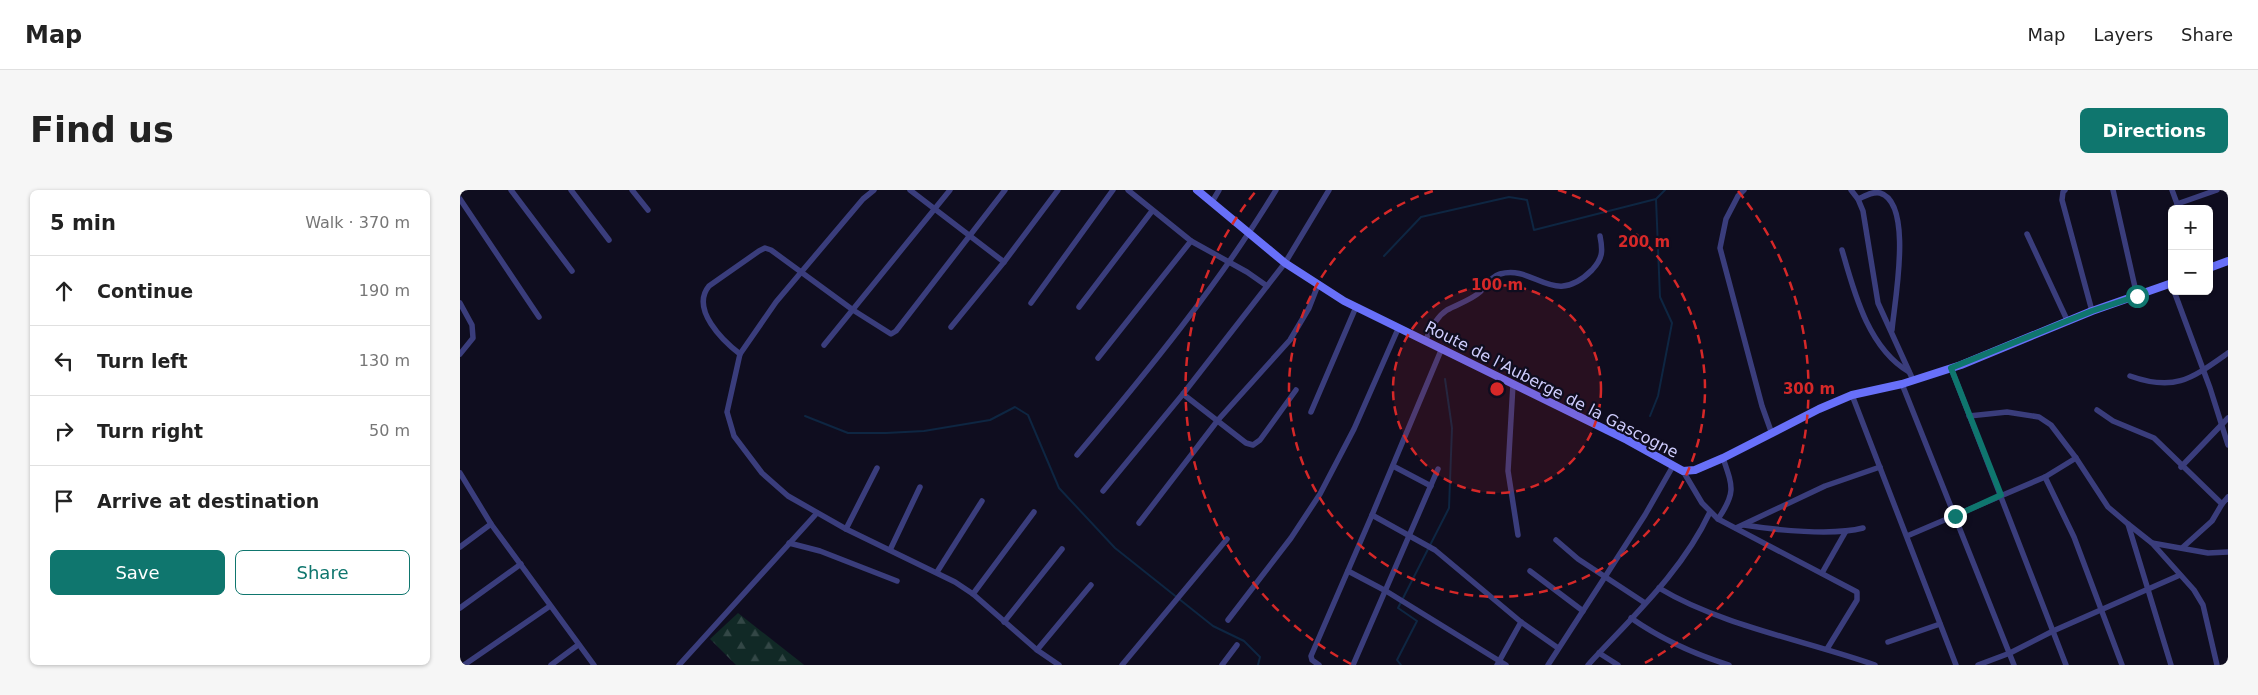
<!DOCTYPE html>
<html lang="en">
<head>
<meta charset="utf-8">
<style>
	body { margin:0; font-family:"DejaVu Sans",sans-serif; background:#f6f6f6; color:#222 }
	.controls { position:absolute; right:15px; top:15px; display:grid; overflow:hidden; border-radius:8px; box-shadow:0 1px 4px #0004 }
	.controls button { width:45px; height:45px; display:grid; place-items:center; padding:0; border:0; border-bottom:1px solid #e0e0e0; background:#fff; color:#222; font:25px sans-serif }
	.stop { position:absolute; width:15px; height:15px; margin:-11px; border:4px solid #0f766e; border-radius:50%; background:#fff }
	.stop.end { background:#0f766e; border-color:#fff; box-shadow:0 1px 5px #0008 }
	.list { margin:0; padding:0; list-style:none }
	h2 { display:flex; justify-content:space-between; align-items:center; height:65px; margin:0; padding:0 20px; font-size:21px }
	h2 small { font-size:16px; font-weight:400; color:#767676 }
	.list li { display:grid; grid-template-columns:32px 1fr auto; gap:15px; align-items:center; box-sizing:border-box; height:70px; padding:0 20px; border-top:1px solid #e0e0e0 }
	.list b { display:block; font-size:19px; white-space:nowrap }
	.list em { font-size:16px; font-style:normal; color:#767676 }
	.actions { display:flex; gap:10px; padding:15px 20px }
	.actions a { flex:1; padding:11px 0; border:1px solid #0f766e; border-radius:8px; text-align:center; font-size:18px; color:#0f766e }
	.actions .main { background:#0f766e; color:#fff }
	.icon { flex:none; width:28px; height:28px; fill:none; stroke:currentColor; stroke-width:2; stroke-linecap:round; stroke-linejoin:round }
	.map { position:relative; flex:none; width:1768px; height:475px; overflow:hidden; border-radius:8px }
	header { display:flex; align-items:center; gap:30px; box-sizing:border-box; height:70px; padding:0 25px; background:#fff; border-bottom:1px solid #e0e0e0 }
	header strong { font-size:24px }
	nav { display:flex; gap:28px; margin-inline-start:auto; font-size:18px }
	.intro { display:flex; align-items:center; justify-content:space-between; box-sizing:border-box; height:120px; padding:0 30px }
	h1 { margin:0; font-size:35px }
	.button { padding:12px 22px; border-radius:8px; background:#0f766e; color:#fff; font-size:18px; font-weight:700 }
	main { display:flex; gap:30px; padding:0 30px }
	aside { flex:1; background:#fff; border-radius:8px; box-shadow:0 1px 4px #0004 }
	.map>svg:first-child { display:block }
	.forest { fill:url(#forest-firs) }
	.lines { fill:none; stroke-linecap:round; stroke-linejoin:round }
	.stream { stroke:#0e2642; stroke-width:2 }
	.street { stroke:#3a3d7c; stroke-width:5.5 }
	.secondary { stroke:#6870f9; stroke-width:8 }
	.route { stroke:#0f766e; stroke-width:6 }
	.ring { fill:none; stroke:#d62828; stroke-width:2.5; stroke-dasharray:9 6 }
	.labels { text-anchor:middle; stroke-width:4.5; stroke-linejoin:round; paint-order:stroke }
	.street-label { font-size:16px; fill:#cfcdfd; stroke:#0f0d1f }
	.centre { fill:#d62828; stroke:#0f0d1f; stroke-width:2.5 }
	.ring-label { font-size:15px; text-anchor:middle; font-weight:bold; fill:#d62828; stroke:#0f0d1f; stroke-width:4.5; stroke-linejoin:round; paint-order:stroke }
</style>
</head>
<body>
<header>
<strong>Map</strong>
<nav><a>Map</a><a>Layers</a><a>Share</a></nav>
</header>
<div class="intro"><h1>Find us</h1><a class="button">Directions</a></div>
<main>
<aside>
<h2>5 min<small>Walk · 370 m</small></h2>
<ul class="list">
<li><svg class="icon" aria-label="ahead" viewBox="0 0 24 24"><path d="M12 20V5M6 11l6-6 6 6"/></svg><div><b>Continue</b></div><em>190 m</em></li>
<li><svg class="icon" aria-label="left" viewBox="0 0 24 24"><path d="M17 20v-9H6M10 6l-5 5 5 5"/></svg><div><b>Turn left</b></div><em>130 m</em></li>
<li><svg class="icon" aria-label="right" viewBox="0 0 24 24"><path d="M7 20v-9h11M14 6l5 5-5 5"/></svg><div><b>Turn right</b></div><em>50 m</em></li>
<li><svg class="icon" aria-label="arrive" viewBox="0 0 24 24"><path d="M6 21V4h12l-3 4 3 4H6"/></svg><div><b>Arrive at destination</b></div></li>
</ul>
<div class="actions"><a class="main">Save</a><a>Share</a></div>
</aside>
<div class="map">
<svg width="1768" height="475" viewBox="0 0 1768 475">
	<defs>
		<pattern id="forest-firs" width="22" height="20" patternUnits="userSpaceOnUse" patternTransform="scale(1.25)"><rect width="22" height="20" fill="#112926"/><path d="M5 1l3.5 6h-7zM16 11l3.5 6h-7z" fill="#334746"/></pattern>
	</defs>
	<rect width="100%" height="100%" fill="#0f0d1f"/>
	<path class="forest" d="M278,423L343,474L344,475H276L250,449Z"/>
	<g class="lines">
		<g class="stream">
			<path d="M924,66L961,27L1049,7L1067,10L1074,40L1196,9L1205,0"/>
			<path d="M345,226L388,243H426L464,241L530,230L555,217L568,225L599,298L655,358L753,436L784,451L800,467L798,475"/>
			<path d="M1190,226L1198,206L1212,133L1200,107L1196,9"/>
			<path d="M941,475L937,470L957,431L938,418L989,318L992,238L985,189"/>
		</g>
		<g class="street">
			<path d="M51,0L112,81"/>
			<path d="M111,0L149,50"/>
			<path d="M172,0L188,20"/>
			<path d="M414,0L403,9L316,112L280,164L267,222L274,246L302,283L328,306L386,339L495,392L513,404L577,460L599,475"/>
			<path d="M450,0L544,72"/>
			<path d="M668,0L731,51L787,82L807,96"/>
			<path d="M1284,0L1278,6L1266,29L1260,58L1302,216L1312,244"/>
			<path d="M1391,0L1398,9L1403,21L1418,113L1453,190"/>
			<path d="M1605,0L1603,2L1602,10L1632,121"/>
			<path d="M1653,0L1677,106"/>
			<path d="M1712,0L1719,19"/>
			<path d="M0,9L79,127"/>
			<path d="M1398,9C1405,6 1413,1 1420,3C1454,13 1434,114 1432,140"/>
			<path d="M752,12L759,0"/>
			<path d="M1717,14L1757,0"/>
			<path d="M1567,44L1608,132"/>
			<path d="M1382,60C1394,102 1408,158 1449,182"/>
			<path d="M1714,101L1750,198L1768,255"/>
			<path d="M0,113L12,135L13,148L0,164"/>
			<path d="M571,113L653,0"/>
			<path d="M619,117L692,21"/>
			<path d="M491,137L544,72L598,0"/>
			<path d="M965,151C971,140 976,127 987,120C998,114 1011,110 1020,102C1027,95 1030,87 1040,84C1075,74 1093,119 1132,80C1143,68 1143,61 1140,46"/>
			<path d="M364,155L490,0"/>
			<path d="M280,164C263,151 230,119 249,96L299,61L305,58L311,60L393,120L431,144L436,141L545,0"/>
			<path d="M638,168L731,51"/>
			<path d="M1491,178L1606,475"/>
			<path d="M1670,186C1715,202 1731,189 1768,163"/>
			<path d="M1053,194L1048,281L1058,345"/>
			<path d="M1442,194L1554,475"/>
			<path d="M723,204L786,253L793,255L800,250L836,200"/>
			<path d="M1392,205L1496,475"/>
			<path d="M1637,220L1653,231L1694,248L1762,314L1752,331L1722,358"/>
			<path d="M851,222L896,117"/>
			<path d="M1509,226L1547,222L1579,227L1591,235L1616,268L1648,317L1668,334L1711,475"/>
			<path d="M617,265C688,181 759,94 816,0"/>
			<path d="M933,276L971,296"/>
			<path d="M1721,277L1768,228"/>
			<path d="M1223,281L1242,313L1258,329L1397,402V410L1367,459"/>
			<path d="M0,283L31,334L134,475"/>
			<path d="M1585,287L1614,347L1662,475"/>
			<path d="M643,301L723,204L825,73L869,0"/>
			<path d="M1762,314L1768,307"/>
			<path d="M912,325L975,360L1061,432L1098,458"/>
			<path d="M1258,329C1276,303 1273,297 1263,268"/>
			<path d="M679,333L758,230L830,150L849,118L858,95"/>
			<path d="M1668,334L1692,353L1734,400L1743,415L1757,475"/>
			<path d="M1284,335C1315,340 1373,346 1403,338"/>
			<path d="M1276,338L1365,296L1420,277"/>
			<path d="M386,339L417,278"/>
			<path d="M1447,346L1585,287L1616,268"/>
			<path d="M1096,350L1118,369L1185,413"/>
			<path d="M329,353L360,361L437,391"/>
			<path d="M1692,353L1748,363L1768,362"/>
			<path d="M0,357L31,334"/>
			<path d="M430,360L460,297"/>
			<path d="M888,381L926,401L1046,475"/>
			<path d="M1070,381L1123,421"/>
			<path d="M477,382L522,311"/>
			<path d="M1362,383L1386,341"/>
			<path d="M1199,398C1260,435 1347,451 1415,475"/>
			<path d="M513,404L574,322"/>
			<path d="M0,418L61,374"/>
			<path d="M1171,428C1201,449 1234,464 1269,475"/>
			<path d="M768,430L831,348L860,304L894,239L938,139"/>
			<path d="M544,432L602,359"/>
			<path d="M1428,452L1480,434"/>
			<path d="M577,460L631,395"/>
			<path d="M1139,463L1158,475"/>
			<path d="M4,475L90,416"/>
			<path d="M91,475L118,455"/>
			<path d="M219,475L357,323"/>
			<path d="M662,475L767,349"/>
			<path d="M762,475L777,455"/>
			<path d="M859,475L852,470L851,466L912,325L982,158"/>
			<path d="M893,475L978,279"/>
			<path d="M1037,475L1061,432"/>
			<path d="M1088,475L1185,325L1213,276"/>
			<path d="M1128,475C1172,427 1222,382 1250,322"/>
			<path d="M1518,475L1550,463L1593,441L1720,385"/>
		</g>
		<g class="secondary">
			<path d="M737,0L825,73L884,111L1167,250L1223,281L1235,280L1263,268L1359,219L1392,205L1442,194L1501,175L1632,121L1712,93"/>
			<path d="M1749,78L1768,71"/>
		</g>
	</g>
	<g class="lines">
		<path class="route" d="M1495,326L1541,305L1491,178L1632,121L1677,106"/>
	</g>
	<circle cx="1037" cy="199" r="104" fill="#d62828" fill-opacity=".12"/>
	<g class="ring">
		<circle cx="1037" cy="199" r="104"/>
		<path d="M1098 0A208 208 0 1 1 976 0"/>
		<path d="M891 474A312 312 0 0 1 796 1M1278 1A312 312 0 0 1 1183 474"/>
	</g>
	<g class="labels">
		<g class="street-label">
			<text transform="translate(1092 199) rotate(27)" y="6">Route de l'Auberge de la Gascogne</text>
		</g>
	</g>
	<circle cx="1037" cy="199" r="8" class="centre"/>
	<g class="ring-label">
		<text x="1184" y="57">200 m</text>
		<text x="1037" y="100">100 m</text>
		<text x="1349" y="204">300 m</text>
	</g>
</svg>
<div class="controls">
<button>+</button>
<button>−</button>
</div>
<div class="stop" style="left:1677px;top:106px"></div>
<div class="stop end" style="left:1495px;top:326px"></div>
</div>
</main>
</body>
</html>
